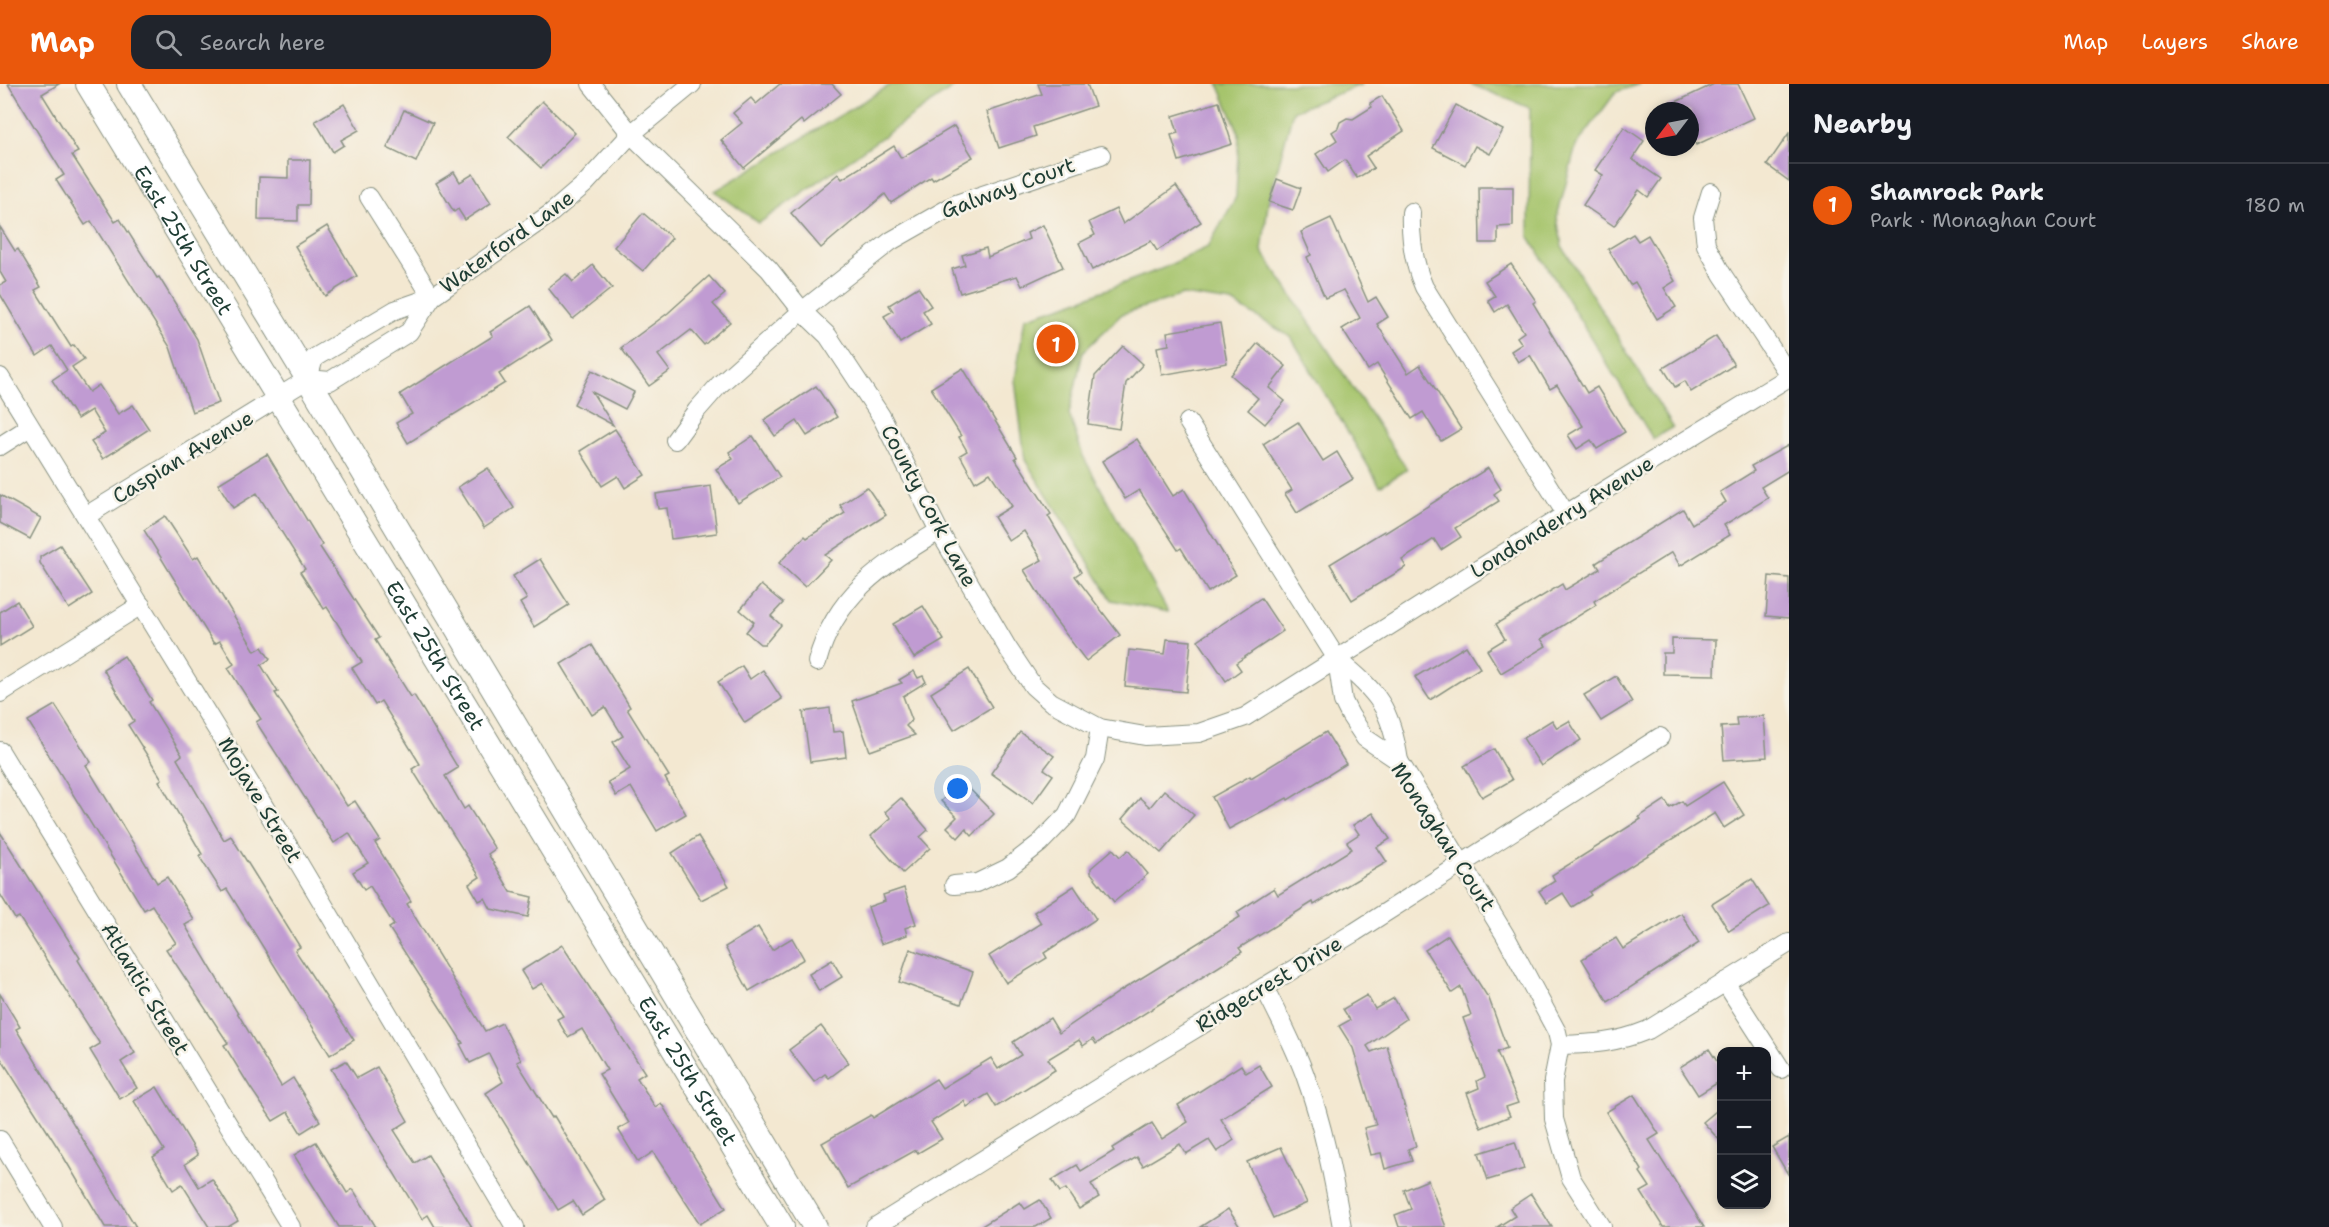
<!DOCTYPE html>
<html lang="en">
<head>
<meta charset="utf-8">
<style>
	body { margin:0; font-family:"Shantell Sans",sans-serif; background:#20242c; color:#f1f3f6 }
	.controls { position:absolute; right:18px; bottom:18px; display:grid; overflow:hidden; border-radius:12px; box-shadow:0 3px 9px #0003 }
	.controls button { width:54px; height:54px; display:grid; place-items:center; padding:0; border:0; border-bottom:2px solid #363941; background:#171b24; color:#f1f3f6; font:30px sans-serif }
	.compass { position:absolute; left:1645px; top:18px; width:54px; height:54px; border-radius:50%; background:#171b24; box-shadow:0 3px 9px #0003; rotate:238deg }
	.you { position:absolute; left:958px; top:705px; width:21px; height:21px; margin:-15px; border:4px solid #fff; border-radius:50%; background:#1a73e8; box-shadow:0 0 0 9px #1a73e833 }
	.badge { display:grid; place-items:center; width:39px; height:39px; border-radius:50%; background:#ea580c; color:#fff; font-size:20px; font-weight:700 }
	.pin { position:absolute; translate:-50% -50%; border:3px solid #fff; box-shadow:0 2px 6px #0006 }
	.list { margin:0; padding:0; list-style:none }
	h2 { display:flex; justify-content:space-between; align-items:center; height:78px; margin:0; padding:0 24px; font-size:26px }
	h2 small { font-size:20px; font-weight:400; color:#9ea1a6 }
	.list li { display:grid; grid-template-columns:39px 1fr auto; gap:18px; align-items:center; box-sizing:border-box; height:84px; padding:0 24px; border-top:2px solid #363941 }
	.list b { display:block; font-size:22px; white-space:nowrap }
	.list p { margin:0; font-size:20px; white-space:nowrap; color:#9ea1a6 }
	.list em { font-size:20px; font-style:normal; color:#9ea1a6 }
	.icon { flex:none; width:33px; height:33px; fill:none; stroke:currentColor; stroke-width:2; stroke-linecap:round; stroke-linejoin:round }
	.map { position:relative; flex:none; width:1789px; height:1143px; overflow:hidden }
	header { display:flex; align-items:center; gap:36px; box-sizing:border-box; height:84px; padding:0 30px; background:#ea580c; color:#fff }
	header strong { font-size:28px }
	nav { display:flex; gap:33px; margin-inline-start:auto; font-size:21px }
	.search { width:420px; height:54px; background:#20242c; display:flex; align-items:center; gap:15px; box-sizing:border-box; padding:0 21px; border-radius:18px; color:#9ea1a6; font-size:22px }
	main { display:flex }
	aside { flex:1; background:#171b24 }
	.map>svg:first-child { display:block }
	.green { fill:#a6c46c; stroke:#628050; stroke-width:1.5 }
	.building { fill:#c09bd2 }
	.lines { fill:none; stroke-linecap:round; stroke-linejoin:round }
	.street-casing { stroke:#899282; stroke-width:20 }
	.secondary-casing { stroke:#899282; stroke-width:26 }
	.street { stroke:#fff; stroke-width:18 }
	.secondary { stroke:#fff; stroke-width:24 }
	.labels { text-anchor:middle; stroke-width:5; stroke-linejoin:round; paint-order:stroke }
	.street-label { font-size:21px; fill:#1f3d34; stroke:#f7f3e8 }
</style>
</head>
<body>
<header>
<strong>Map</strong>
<div class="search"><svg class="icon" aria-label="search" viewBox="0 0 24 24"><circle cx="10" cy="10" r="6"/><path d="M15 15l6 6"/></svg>Search here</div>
<nav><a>Map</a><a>Layers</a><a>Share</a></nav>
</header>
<main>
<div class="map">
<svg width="1789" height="1143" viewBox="0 0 1789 1143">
	<rect width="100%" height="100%" fill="#f7f3e8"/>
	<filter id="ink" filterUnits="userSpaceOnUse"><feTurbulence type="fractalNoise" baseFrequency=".0167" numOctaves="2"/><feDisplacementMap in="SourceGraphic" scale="12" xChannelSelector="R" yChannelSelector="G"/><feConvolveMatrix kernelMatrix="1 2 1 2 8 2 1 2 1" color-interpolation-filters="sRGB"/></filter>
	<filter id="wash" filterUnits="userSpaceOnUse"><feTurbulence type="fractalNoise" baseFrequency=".008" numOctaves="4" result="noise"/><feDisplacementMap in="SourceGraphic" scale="24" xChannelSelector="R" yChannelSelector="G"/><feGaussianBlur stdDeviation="1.35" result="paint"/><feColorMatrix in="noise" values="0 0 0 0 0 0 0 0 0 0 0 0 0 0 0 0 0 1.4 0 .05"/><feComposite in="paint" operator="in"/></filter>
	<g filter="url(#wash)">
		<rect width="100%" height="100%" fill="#f3e8d1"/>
		<g class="green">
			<path d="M892,0H958L759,139L715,107Z"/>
			<path d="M1218,0H1363L1293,27L1268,120L1262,167L1407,385L1380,402L1291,253L1232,218L1183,211L1122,230L1083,268L1069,330L1083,372L1168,528L1112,516L1025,376L1015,296L1025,234L1063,222L1161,185L1208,163L1236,113L1239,49Z"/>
			<path d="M1470,0H1640L1616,8L1576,62L1557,133L1562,162L1673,343L1653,355L1529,153L1530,24Z"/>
		</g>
		<g id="blocks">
			<g class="building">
				<path d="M8,0H59L42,10L78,68L72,71L115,138L120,135L157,194L159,193L197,255L219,319L192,328L170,263L91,137L85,141L56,96L64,91Z"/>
				<path d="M780,0H832L841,10L804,40L801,36L744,84L721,56L742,39L733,29L751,14L756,20Z"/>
				<path d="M1038,0H1087L1095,22L1033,43L1036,52L999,64L987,28L1042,10Z"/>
				<path d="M1714,0H1738L1754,34L1696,61L1690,48V27H1657Z"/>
				<path d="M1382,12L1404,47L1366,72L1374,84L1357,94L1345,76L1328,88L1316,70L1337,56L1332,48L1338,44L1340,38L1347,34L1353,35L1372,23L1370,19Z"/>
				<path d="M542,17L575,49L541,84L508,53Z"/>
				<path d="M1219,18L1232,60L1179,77L1171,51L1178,49L1173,32Z"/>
				<path d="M344,20L359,46L341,56L344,61L333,68L315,37Z"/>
				<path d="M1456,21L1503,46L1490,70L1475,62L1465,81L1433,64Z"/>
				<path d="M404,26L433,39L416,78L387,64Z"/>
				<path d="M954,42L973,73L933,96L931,93L891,119L885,110L821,164L791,129L838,90L842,95L894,62L901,74Z"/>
				<path d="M1624,43L1644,57L1632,75L1661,95L1648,113L1639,106L1614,142L1583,121L1603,91L1595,86Z"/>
				<path d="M1789,49V97L1767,81Z"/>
				<path d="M288,76H310L309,121H298V137L258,136L259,93L288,94Z"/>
				<path d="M454,88L460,98L473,90L491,119L465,136L458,125L454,128L436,99Z"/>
				<path d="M1277,95L1301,104L1293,126L1269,118Z"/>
				<path d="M1176,102L1201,138L1157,167L1151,157L1092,186L1079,159L1095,151L1089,138L1116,125L1123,140Z"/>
				<path d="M1479,103H1513V142L1498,143V159H1480Z"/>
				<path d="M643,129L672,154L643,187L614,163Z"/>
				<path d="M1331,134L1368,218L1376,213L1388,233L1377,240L1408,289L1420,281L1461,345L1441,357L1423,328L1412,335L1377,280L1368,286L1342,245L1360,234L1344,206L1325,214L1307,173L1311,171L1301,148Z"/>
				<path d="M1043,141L1063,183L1022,202L1017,192L960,209L952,185L965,181L962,171L986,164L988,173L1029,155L1027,149Z"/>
				<path d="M327,142L357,192L325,212L295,162Z"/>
				<path d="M0,143L15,167L18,165L41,203L35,206L71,263L74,261L84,275L72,283L89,308L99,301L118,330L133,321L149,345L103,375L91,358L105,349L91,326L77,335L52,296L67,286L52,262L37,272L0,210V201L6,198L0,188Z"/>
				<path d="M1633,150L1638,157L1648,151L1675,197L1664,204L1676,223L1657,235L1635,198L1630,201L1608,165Z"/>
				<path d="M1511,180L1536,217L1533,219L1587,309L1597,303L1625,348L1597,365L1591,356L1577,365L1568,351L1583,342L1557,301L1550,305L1530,271L1518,278L1511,267L1522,260L1517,253L1524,248L1507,220L1495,228L1488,216L1495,212L1485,197Z"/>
				<path d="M593,181L612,204L573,235L548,204L566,190L573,198Z"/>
				<path d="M709,192L725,210L713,220L730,238L704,261L691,246L658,271L670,287L649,302L621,264L668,229Z"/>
				<path d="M918,203L931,222L923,227L931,240L900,259L884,232L893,227L889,221Z"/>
				<path d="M530,222L552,256L499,290L505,299L408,359L396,339L412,330L400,310L493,252L490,248Z"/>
				<path d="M1220,239L1227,279L1162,291L1157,263L1169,261L1167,248Z"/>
				<path d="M1716,252L1734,281L1691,308L1685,297L1675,303L1663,284Z"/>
				<path d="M1258,259L1286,282L1269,304L1285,317L1265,340L1248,326L1258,314L1231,291Z"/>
				<path d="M1123,262L1143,280L1126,299L1119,345L1088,340L1095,292Z"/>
				<path d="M963,284L1017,373L1015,374L1051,430L1048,432L1081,488L1075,492L1120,551L1086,577L1053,533L1024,486L1042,476L1024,447L1009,457L994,433L1012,422L990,389L975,398L960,371L967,367L959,353L961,352L931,304Z"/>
				<path d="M592,286L634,308L625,325L592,308L613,341L574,320Z"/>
				<path d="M816,302L837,333L807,352L797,337L775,352L764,336Z"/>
				<path d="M1298,338L1323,377L1337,368L1353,395L1297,429L1285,410L1292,406L1263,360Z"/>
				<path d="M615,345L645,391L625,404L618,392L602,402L580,367Z"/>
				<path d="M753,352L780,393L738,419L716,385L733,375L729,368Z"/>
				<path d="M1137,355L1173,412L1184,405L1236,491L1208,508L1181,464L1178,466L1139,406L1125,415L1102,377Z"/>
				<path d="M1789,361V386L1761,403L1768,414L1724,441L1730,451L1680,482L1672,468L1594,517L1596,521L1541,555L1546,562L1501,589L1487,566L1505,555L1496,540L1562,500L1565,506L1600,485L1596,479L1683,425L1692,440L1726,418L1720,408L1754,387L1751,382Z"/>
				<path d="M267,370L322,461L320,463L379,554L375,556L411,613L414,611L458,684L445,692L464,725L468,722L495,765L488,770L511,808L532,813L528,833L491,825L485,814L479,817L469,800L480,793L412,685L420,680L381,617L375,621L352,584L362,578L327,523L324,525L300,488L305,485L257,409L233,424L218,400Z"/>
				<path d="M488,384L514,424L484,444L458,403Z"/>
				<path d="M1488,384L1501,405L1494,410L1499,417L1455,444L1461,453L1441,466L1434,455L1402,476L1406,483L1352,516L1330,480L1384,447L1385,449Z"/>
				<path d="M711,402L717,449L671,455L667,424L658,425L656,410Z"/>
				<path d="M867,403L886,431L825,471L831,476L805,503L779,479L805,452L807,454L845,429L840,421Z"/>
				<path d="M0,411L41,434L30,455L0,439Z"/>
				<path d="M165,432L193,475L198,472L255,567L262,563L270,575L261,581L278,608L275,609L347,722L355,717L380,756L375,759L411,817L407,820L485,947L502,939L521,976L517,978L552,1034L554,1032L605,1116L582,1131L573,1117L558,1126L486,1009L503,998L489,970L470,979L460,960L463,959L389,844L394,841L370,802L364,806L353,788L368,779L349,749L334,759L256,638L261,635L228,584L234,580L220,557L214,560L144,446Z"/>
				<path d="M60,461L92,510L69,525L40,479V473Z"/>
				<path d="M540,475L569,521L534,543L520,519L527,515L513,492Z"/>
				<path d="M1769,492L1789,494V534L1766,532Z"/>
				<path d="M761,501L783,519L771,532L781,541L765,560H760L746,548L754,538L740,526Z"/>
				<path d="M1261,514L1283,547L1236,579L1241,586L1226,597L1198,556Z"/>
				<path d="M17,517L32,542L0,562V528Z"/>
				<path d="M923,522L944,556L914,574L893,540Z"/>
				<path d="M1167,555L1191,557L1186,608L1125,602L1129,566L1165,570Z"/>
				<path d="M1672,555L1716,556L1715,591L1663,590V569H1672Z"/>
				<path d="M592,561L630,623L627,625L669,692L665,694L686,730L657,747L631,703L616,712L608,698L630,685L613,658L623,652L605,623L592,631L561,580Z"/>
				<path d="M1466,562L1480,584L1430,616L1415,593Z"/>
				<path d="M124,572L152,616L149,618L182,671L177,675L224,756L231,752L300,863L295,866L354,956L330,971L227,805L222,808L199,772L202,770L159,697L162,695L128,641L134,637L103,585Z"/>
				<path d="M742,582L750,595L763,586L782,615L745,639L718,598Z"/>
				<path d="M969,585L992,623L954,646L931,609Z"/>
				<path d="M914,587L918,594L923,592L926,598L903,612L912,636L906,642L915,651L870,667L852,617L902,599L899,596Z"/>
				<path d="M1616,592L1632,618L1601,637L1584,611Z"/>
				<path d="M55,621L91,678L86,681L157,799L167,793L194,836L185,841L281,1002L293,994L320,1037L301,1049L288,1028L273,1037L250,1003L224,961L228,959L166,865L176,859L152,821L144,826L28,637Z"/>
				<path d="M830,624L833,648L843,647L846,673L810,678L803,628Z"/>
				<path d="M1764,632L1767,673L1724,676L1721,643L1737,642L1736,634Z"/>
				<path d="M1552,636L1557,644L1569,637L1581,656L1541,682L1523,654Z"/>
				<path d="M1020,648L1054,672L1044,685L1053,691L1033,719L991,689Z"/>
				<path d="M1326,648L1346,680L1288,716L1287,714L1229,745L1212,713L1250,692L1251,694Z"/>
				<path d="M1494,665L1512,696L1482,713L1464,682Z"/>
				<path d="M962,697L994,730L972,752L966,745L958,754L947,743L957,733L941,717Z"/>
				<path d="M1723,698L1744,731L1724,744L1715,729L1589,808L1591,811L1572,823L1563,809L1547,819L1539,807L1555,797L1552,791L1641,735L1639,733L1665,716L1670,724L1682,717L1685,722Z"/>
				<path d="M1164,706L1194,731L1161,769L1122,735L1140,714L1150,723Z"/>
				<path d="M901,714L928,746L920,753L930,764L903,789L871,752L891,734L885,728Z"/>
				<path d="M1373,729L1390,755L1377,763L1387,778L1314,821L1313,818L1239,864L1242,868L1096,960L1093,955L1083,962L1079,956L1048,975L1055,986L996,1023L988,1010L967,1023L964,1017L931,1038L942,1055L918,1069L916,1066L848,1104L822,1059L871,1031L873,1034L936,995L942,1004L991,974L998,985L1021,971L1013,958L1050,934L1059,949L1122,906L1240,833L1237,828L1274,804L1278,811L1352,765L1347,758L1359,750L1353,741Z"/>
				<path d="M0,748L80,874L78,876L135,969L121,978L137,1004L120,1015L90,966L100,960L19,833L15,835L0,810Z"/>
				<path d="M698,752L729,802L701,816L672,769Z"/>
				<path d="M1113,765L1120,773L1128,766L1148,790L1114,818L1091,789V784Z"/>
				<path d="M1752,795L1769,822L1729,847L1712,820Z"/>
				<path d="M1074,802L1096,835L1044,869L1047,874L1006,899L989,872L1041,839L1034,828Z"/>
				<path d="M904,804L916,840L905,844L907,851L881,860L868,823L885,817L883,811Z"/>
				<path d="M1681,829L1699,859L1608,918L1582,875L1616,854L1623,865Z"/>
				<path d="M758,843L772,866L792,854L804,875L749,907L725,863Z"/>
				<path d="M1448,851L1487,912H1488L1507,964L1497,968L1518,1019L1506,1023L1510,1032L1481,1044L1467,1009L1479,1004L1477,997L1485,993L1463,934L1471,931L1461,903L1452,909L1425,866Z"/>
				<path d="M562,861L645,989L637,994L655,1023L661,1019L726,1124L700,1140L653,1068L638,1078L618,1045L629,1039L599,990L607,986L582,945L568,953L557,935L563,932L542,899L532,905L521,887Z"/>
				<path d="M910,865L973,888L961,920L899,898Z"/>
				<path d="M832,876L842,893L819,907L809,890Z"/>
				<path d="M0,910L20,943L16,945L136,1143H105L60,1067L0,973Z"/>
				<path d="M1367,911L1375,925L1394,914L1406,935L1367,962L1371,968L1387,962L1416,1062L1408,1065L1412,1077L1385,1085L1381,1069L1371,1071L1364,1044L1376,1041L1353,964L1339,942L1350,936L1343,925Z"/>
				<path d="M821,942L849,979L829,994L825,990L814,998L789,966Z"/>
				<path d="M1709,965L1722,985V996L1698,1011L1680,983Z"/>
				<path d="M346,977L357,994L377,983L408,1037L394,1046L415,1079L428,1071L472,1143H435L428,1131L422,1135L331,985Z"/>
				<path d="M1241,981L1246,989L1259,981L1272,1003L1221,1035L1234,1056L1217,1068L1209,1056L1186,1070L1180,1060L1143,1082L1137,1073L1091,1100L1099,1113L1079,1125L1066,1105L1060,1108L1052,1096L1077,1081L1081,1087L1114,1067L1112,1064L1152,1039L1162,1055L1188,1038L1178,1021Z"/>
				<path d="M157,1003L198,1071L185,1080L199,1103L212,1095L238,1137L228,1143H209L182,1100L173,1106L153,1073L164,1066L134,1017Z"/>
				<path d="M1634,1011L1659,1050L1649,1056L1704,1143H1663L1641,1108L1650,1103L1640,1088L1642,1086L1606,1028Z"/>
				<path d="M1722,1022V1059L1703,1038Z"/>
				<path d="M1789,1053V1092L1772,1063Z"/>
				<path d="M316,1058L347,1109L353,1105L376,1143H339L294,1071Z"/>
				<path d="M1515,1058L1524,1085L1488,1096L1479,1069Z"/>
				<path d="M1281,1063L1307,1119L1273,1134L1247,1078Z"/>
				<path d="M1428,1096L1446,1143H1399L1395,1131L1411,1125L1404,1106Z"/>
				<path d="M1531,1110L1552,1143H1497L1515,1132L1510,1124Z"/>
				<path d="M1040,1116L1051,1134L1036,1143H980L1020,1118L1025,1125Z"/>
				<path d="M1228,1125L1240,1143H1200Z"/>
			</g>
		</g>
	</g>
	<g filter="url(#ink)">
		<use href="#blocks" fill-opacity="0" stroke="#899282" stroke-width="1.5"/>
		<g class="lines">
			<g class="street-casing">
				<g id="street">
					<path d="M591,0L631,50L769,185L802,227L828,252L881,332L939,447L1007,563L1033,602L1051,618L1100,644L1145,652L1199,649L1245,633L1566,430L1789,293"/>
					<path d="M1711,108L1703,134L1706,161L1722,190L1789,291"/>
					<path d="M1411,128C1410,155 1413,178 1424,203L1566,430"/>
					<path d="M0,293L294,771L515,1143"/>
					<path d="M308,295L314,274L395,226L432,213L369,113"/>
					<path d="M1188,338L1337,575L1343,617L1350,631L1365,654L1399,677L1505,851L1557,948L1560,961L1553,997L1554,1035L1571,1094L1602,1143"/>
					<path d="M675,356L697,326L719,301L802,227L891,157L956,120L1101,71"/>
					<path d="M0,362L30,343"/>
					<path d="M86,432L308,295L330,297L409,248L432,213L550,130L585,100L631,50L692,0"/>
					<path d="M1337,575C1378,608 1391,624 1399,677"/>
					<path d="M817,578C836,509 882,482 939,447"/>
					<path d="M0,609L141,521"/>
					<path d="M0,667L291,1143"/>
					<path d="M954,801L977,799L1008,784L1040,759L1067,731L1095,675L1100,644"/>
					<path d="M1725,898L1781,985"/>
					<path d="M1264,903C1279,932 1294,961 1305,991C1323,1040 1333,1092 1342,1143"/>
					<path d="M1560,961C1594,960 1616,959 1648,946L1789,859"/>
					<path d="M0,1056L53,1143"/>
					<path d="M875,1143L1127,986L1355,848L1660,653"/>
				</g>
			</g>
			<g class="secondary-casing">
				<g id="secondary">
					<path id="s1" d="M88,0L782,1143"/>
					<path d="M129,0L308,295L815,1143"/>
				</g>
			</g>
			<use href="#street" class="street"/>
			<use href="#secondary" class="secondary"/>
		</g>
	</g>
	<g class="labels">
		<g class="street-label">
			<text transform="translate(1008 104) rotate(-20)" y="7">Galway Court</text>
			<text dy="7" stroke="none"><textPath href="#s1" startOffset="183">East 25th Street</textPath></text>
			<text transform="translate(507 158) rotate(-36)" y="7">Waterford Lane</text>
			<text transform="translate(183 373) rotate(-31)" y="7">Caspian Avenue</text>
			<text transform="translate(929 422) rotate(62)" y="7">County Cork Lane</text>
			<text transform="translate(1562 433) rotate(-32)" y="7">Londonderry Avenue</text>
			<text dy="7" stroke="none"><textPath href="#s1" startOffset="669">East 25th Street</textPath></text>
			<text transform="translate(260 716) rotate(59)" y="7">Mojave Street</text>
			<text transform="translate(1443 753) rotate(57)" y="7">Monaghan Court</text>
			<text transform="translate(1269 900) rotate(-31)" y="7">Ridgecrest Drive</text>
			<text transform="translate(145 905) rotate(59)" y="7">Atlantic Street</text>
			<text dy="7" stroke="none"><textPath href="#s1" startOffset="1155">East 25th Street</textPath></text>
		</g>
	</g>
</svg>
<div class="controls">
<button>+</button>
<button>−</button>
<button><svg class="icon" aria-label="layers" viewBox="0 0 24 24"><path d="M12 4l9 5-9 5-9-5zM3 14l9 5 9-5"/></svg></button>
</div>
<svg class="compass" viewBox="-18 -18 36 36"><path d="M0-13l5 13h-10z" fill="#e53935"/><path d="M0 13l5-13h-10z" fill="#9ea1a6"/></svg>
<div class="you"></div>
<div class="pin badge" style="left:1056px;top:260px">1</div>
</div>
<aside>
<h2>Nearby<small></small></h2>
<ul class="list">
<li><span class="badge">1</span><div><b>Shamrock Park</b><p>Park · Monaghan Court</p></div><em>180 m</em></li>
</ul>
</aside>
</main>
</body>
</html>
